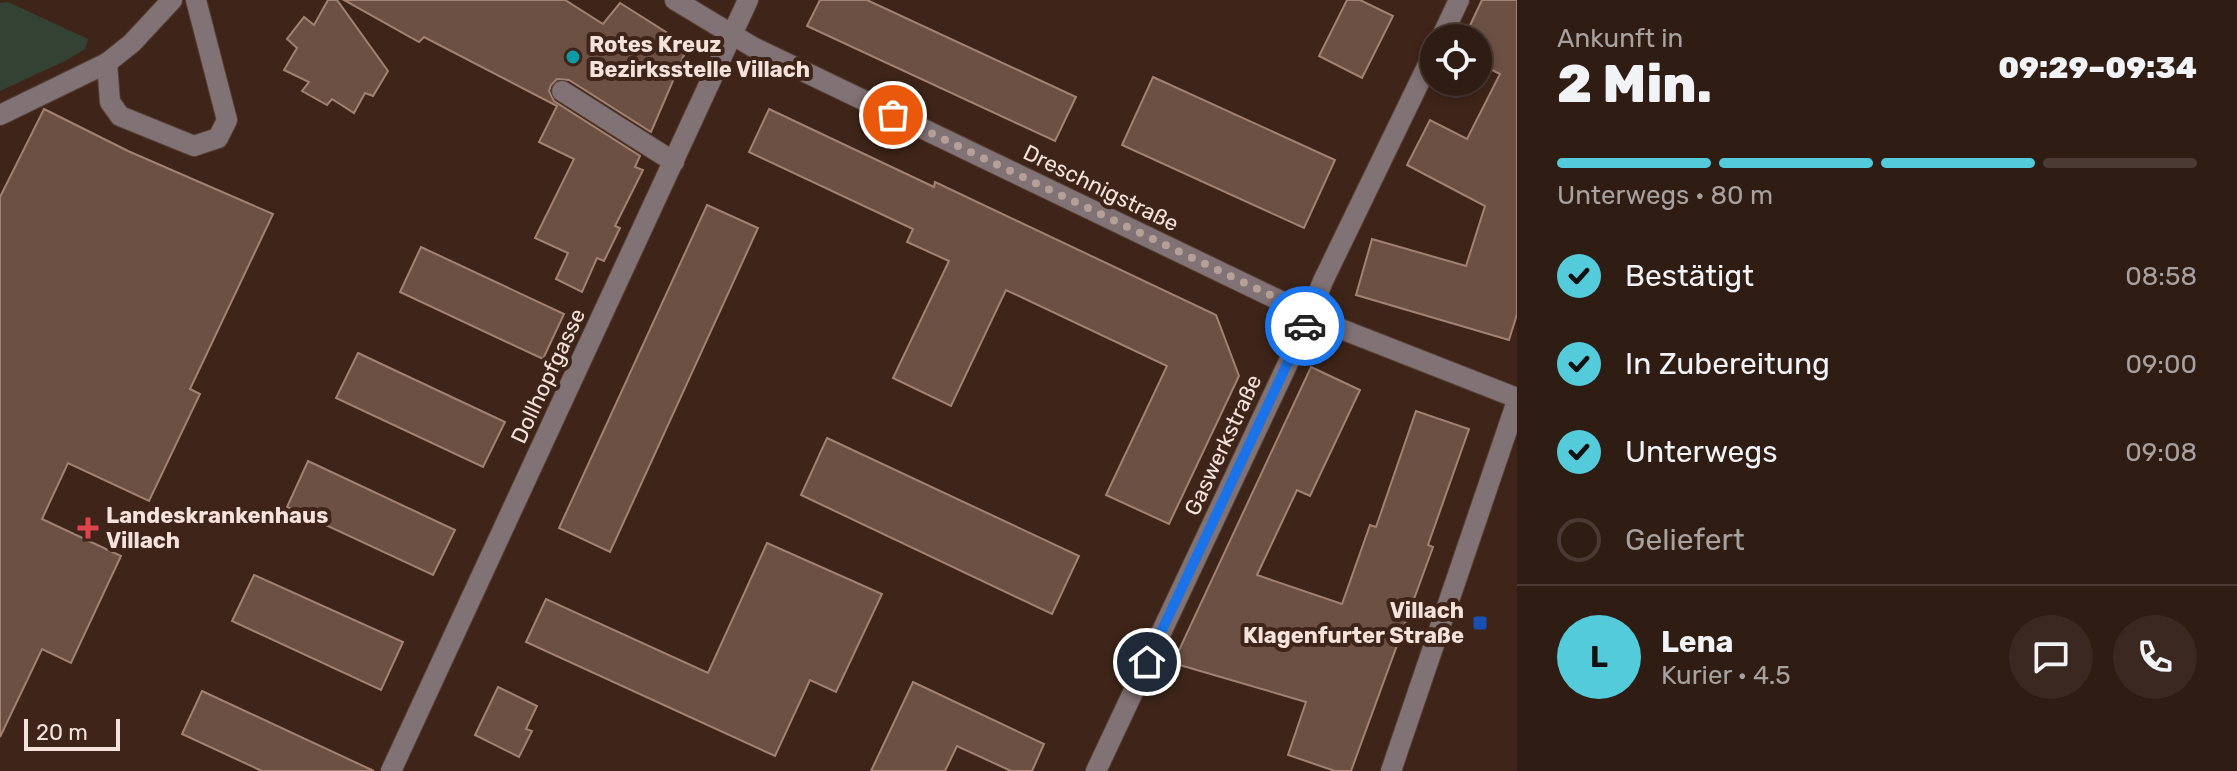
<!DOCTYPE html>
<html lang="de">
<meta charset="utf-8">
<style>
:root{--surface:#2f1c13;--page:#3b2921;--text:#f1f3f6;--muted:#a7a1a0;--line:#4a3a33;--accent:#53cbda}
body{margin:0;font-family:Rubik,sans-serif;background:var(--page);color:var(--text);height:100vh;display:flex;flex-direction:column;font-size:30px;white-space:nowrap}
*{box-sizing:border-box;margin:0}
p{font-size:26px;color:var(--muted)}
.icon{flex:none;width:44px;height:44px;fill:none;stroke:currentColor;stroke-width:2;stroke-linecap:round;stroke-linejoin:round}
.map{position:relative;flex:1;overflow:hidden}
.side{display:flex;flex-direction:column;background:var(--surface);width:720px}
.side>*{flex:none}
.tools{position:absolute;left:1420px;top:24px;display:grid;gap:16px}
.tools a{display:grid;place-items:center;width:72px;height:72px;border-radius:50%;background:var(--surface);box-shadow:0 4px 12px #0003,0 0 0 2px var(--line);font-size:40px}
.scale{position:absolute;left:24px;bottom:20px;width:96px;box-sizing:border-box;padding-left:8px;border:4px solid #f5e3db;border-top:0;font-size:22px;line-height:28px;white-space:nowrap;color:#f5e3db;-webkit-text-stroke:6px #3f2519;paint-order:stroke}
.pin{position:absolute;display:grid;place-items:center;width:68px;height:68px;color:#fff;margin:-34px;border:4px solid #fff;border-radius:50%;box-shadow:0 2px 8px #0007}
.courier{position:absolute;display:grid;place-items:center;width:80px;height:80px;margin:-40px;border:6px solid #1a73e8;border-radius:50%;background:#fff;color:#222;box-shadow:0 2px 10px #0007}
.summary em{font-style:normal;font-weight:800}
.summary div{display:flex;flex-direction:column-reverse}
.summary{display:flex;align-items:center;justify-content:space-between;height:136px;padding:0 40px}
h1{font-size:52px;font-weight:800;line-height:60px}
.bar{display:grid;grid-template-columns:repeat(4,1fr);gap:12px 8px;align-content:center;height:96px;padding:0 40px}
.bar i{height:10px;border-radius:6px;background:var(--line)}
.bar .selected{background:var(--accent)}
.bar p{grid-column:span 4}
.line{display:flex;align-items:center;gap:20px;padding:0 40px;border-top:2px solid var(--line)}
.line div{flex:1}
.round{display:grid;place-items:center;flex:none;width:84px;height:84px;border-radius:42px;background:var(--page)}
ol{padding:0 40px;list-style:none}
li{display:flex;align-items:center;gap:24px;height:88px}
li p{margin-inline-start:auto}
li .icon{padding:8px;border-radius:50%;background:var(--accent);color:#111;stroke-width:4}
li:last-child{color:var(--muted)}
li i{width:44px;height:44px;border:4px solid var(--line);border-radius:50%}
main{display:flex;flex:1;min-height:0}
.map>svg:first-child{display:block}
.green{fill:#344233}
.building{fill:#6c5043;stroke:#a28273;stroke-width:2}
.lines{fill:none;stroke-linecap:round;stroke-linejoin:round}
.minor-casing{stroke:#584034;stroke-width:22}
.minor{stroke:#817275;stroke-width:20}
.done{stroke:#b5a097;stroke-width:8;stroke-dasharray:0 14.4}
.route{stroke:#1a73e8;stroke-width:10}
.culture-dot{fill:#0f9aa8;stroke:#3f2519;stroke-width:3}
.health-dot{fill:#e0444e;stroke:#3f2519;stroke-width:3}
.transit-dot{fill:#1a4fb4;stroke:#3f2519;stroke-width:3}
.labels{text-anchor:middle;dominant-baseline:central;stroke-width:8;stroke-linejoin:round;paint-order:stroke}
.poi-label{font-size:22px;font-weight:bold;fill:#f5e3db;stroke:#3f2519;text-anchor:start}
.street-label{font-size:22px;fill:#f5e3db;stroke:#3f2519}
</style>
<main>
<div class="map">
<svg width="1517" height="771" viewBox="0 0 1517 771">
<rect width="100%" height="100%" fill="#3f2519"/>
<!-- green -->
<path class="green" d="M 8,2 L 88,39 L 85,49 L 65,61 L 0,91 L 0,3 Z"/>
<!-- building -->
<g class="building">
<path d="M 328,0 L 337,0 L 388,71 L 373,96 L 365,93 L 354,113 L 332,99 L 327,105 L 302,91 L 309,82 L 284,70 L 297,48 L 287,39 L 304,17 L 314,25 Z"/>
<path d="M 344,0 L 565,0 L 603,24 L 620,3 L 688,46 L 651,132 L 569,80 L 557,79 L 551,85 L 549,91 L 554,101 L 640,156 L 635,167 L 643,170 L 615,226 L 620,228 L 604,261 L 597,258 L 582,292 L 556,279 L 568,253 L 535,238 L 574,159 L 539,142 L 557,106 L 424,37 L 419,42 Z"/>
<path d="M 820,0 L 867,0 L 1076,97 L 1055,141 L 807,26 Z"/>
<path d="M 1347,0 L 1360,0 L 1393,16 L 1362,78 L 1319,56 Z"/>
<path d="M 1482,0 L 1517,0 L 1517,314 L 1509,340 L 1356,295 L 1372,239 L 1466,266 L 1485,206 L 1407,165 L 1430,120 L 1467,139 L 1500,74 L 1478,63 L 1478,38 L 1464,38 Z"/>
<path d="M 1153,77 L 1335,160 L 1304,228 L 1122,145 Z"/>
<path d="M 44,109 L 128,151 L 273,214 L 190,389 L 200,394 L 149,501 L 68,463 L 42,519 L 121,556 L 71,663 L 42,649 L 0,737 L 0,197 Z"/>
<path d="M 769,109 L 934,187 L 935,182 L 1216,315 L 1239,376 L 1169,524 L 1106,495 L 1167,366 L 1006,290 L 951,406 L 893,378 L 949,261 L 907,242 L 913,229 L 749,152 Z"/>
<path d="M 707,205 L 758,228 L 610,552 L 559,528 Z"/>
<path d="M 421,247 L 564,314 L 543,359 L 400,292 Z"/>
<path d="M 358,353 L 505,422 L 483,467 L 336,398 Z"/>
<path d="M 1311,367 L 1360,390 L 1310,496 L 1297,490 L 1257,575 L 1342,604 L 1370,525 L 1376,527 L 1416,411 L 1469,429 L 1428,545 L 1433,547 L 1351,771 L 1335,771 L 1288,755 L 1306,702 L 1173,663 Z"/>
<path d="M 827,438 L 1079,556 L 1052,614 L 801,495 Z"/>
<path d="M 308,461 L 455,530 L 433,575 L 287,507 Z"/>
<path d="M 767,543 L 882,594 L 836,692 L 810,680 L 775,756 L 526,642 L 546,599 L 708,673 Z"/>
<path d="M 254,575 L 403,642 L 381,690 L 232,621 Z"/>
<path d="M 913,682 L 1044,744 L 1032,771 L 1011,771 L 957,746 L 945,771 L 871,771 Z"/>
<path d="M 498,687 L 537,706 L 526,729 L 532,731 L 519,757 L 475,735 Z"/>
<path d="M 202,691 L 374,771 L 262,771 L 182,734 Z"/>
</g>
<g class="lines">
<!-- minor casing -->
<g class="minor-casing">
<g id="minor">
<path d="M 675,0 L 753,47 L 1287,304 L 1341,329 L 1517,398"/>
<path d="M 1441,38 L 1459,0"/>
<path d="M 107,63 L 110,102 L 120,116 L 194,146 L 218,138 L 227,120 L 196,0"/>
<path d="M 562,91 L 674,162"/>
<path d="M 0,115 L 107,63 L 132,43 L 172,0"/>
<path d="M 391,771 L 748,0"/>
<path d="M 1096,771 L 1297,344 L 1323,281 L 1434,52"/>
<path d="M 1391,771 L 1517,401"/>
</g>
</g>
<!-- minor -->
<use href="#minor" class="minor"/>
</g>
<g class="lines">
<!-- done -->
<path class="done" d="M 893,115 L 1310,314 L 1305,326"/>
<!-- route -->
<path class="route" d="M 1147,662 L 1305,326"/>
</g>
<!-- markers -->
<circle class="culture-dot" cx="573" cy="57" r="8"/>
<path class="health-dot" d="M84 516h8v8h8v8h-8v8h-8v-8h-8v-8h8z"/>
<rect class="transit-dot" x="1472" y="615" width="16" height="16" rx="4"/>
<g class="labels">
<!-- poi labels -->
<g class="poi-label">
<text x="589" y="44">Rotes Kreuz<tspan x="589" dy="25">Bezirksstelle Villach</tspan></text>
<text x="106" y="515">Landeskrankenhaus<tspan x="106" dy="25">Villach</tspan></text>
<text x="1464" y="610" text-anchor="end">Villach<tspan x="1464" dy="25">Klagenfurter Straße</tspan></text>
</g>
<!-- street labels -->
<g class="street-label">
<text transform="translate(1101 188) rotate(26)">Dreschnigstraße</text>
<text transform="translate(548 376) rotate(-65)">Dollhopfgasse</text>
<text transform="translate(1223 445) rotate(-65)">Gaswerkstraße</text>
</g>
</g>
</svg>
<div class="tools">
<a><svg class="icon" aria-label="locate" viewBox="0 0 24 24"><circle cx="12" cy="12" r="6"/><path d="M12 2v4M12 18v4M2 12h4M18 12h4"/></svg></a>
</div>
<div class="scale">20 m</div>
<div class="pin" style="left:893px;top:115px;background:#ea580c"><svg class="icon" aria-label="bag" viewBox="0 0 24 24"><path d="M5 8h14l-1 12H6zM9 8a3 3 0 0 1 6 0"/></svg></div>
<div class="pin" style="left:1147px;top:662px;background:#1f2937"><svg class="icon" aria-label="home" viewBox="0 0 24 24"><path d="M3 11l9-7 9 7M6 9v11h12V9"/></svg></div>
<div class="courier" style="left:1305px;top:326px"><svg class="icon" aria-label="car" viewBox="0 0 24 24"><path d="M5 17H2v-5l4-1 3-4h7l3 4 3 1v5h-3M9 17h6M6 11h13"/><circle cx="7" cy="17" r="2"/><circle cx="17" cy="17" r="2"/></svg></div>
</div>
<section class="side">
<div class="summary"><div><h1>2 Min.</h1><p>Ankunft in</p></div><em>09:29–09:34</em></div>
<div class="bar"><i class="selected"></i><i class="selected"></i><i class="selected"></i><i></i><p>Unterwegs · 80 m</p></div>
<ol>
<li><svg class="icon" aria-label="check" viewBox="0 0 24 24"><path d="M5 12l5 5 9-10"/></svg>Bestätigt<p>08:58</p></li>
<li><svg class="icon" aria-label="check" viewBox="0 0 24 24"><path d="M5 12l5 5 9-10"/></svg>In Zubereitung<p>09:00</p></li>
<li><svg class="icon" aria-label="check" viewBox="0 0 24 24"><path d="M5 12l5 5 9-10"/></svg>Unterwegs<p>09:08</p></li>
<li><i></i>Geliefert</li>
</ol>
<div class="line" style="height:144px"><b class="round" style="background:var(--accent);color:#111">L</b><div><b>Lena</b><p>Kurier · 4.5</p></div><a class="round"><svg class="icon" aria-label="chat" viewBox="0 0 24 24"><path d="M4 5h16v11H9l-5 4z"/></svg></a><a class="round"><svg class="icon" aria-label="phone" viewBox="0 0 24 24"><path d="M5 4h4l2 5-3 2q2 4 5 5l2-3 5 2v4C11 20 4 13 5 4z"/></svg></a></div>
</section>
</main>
